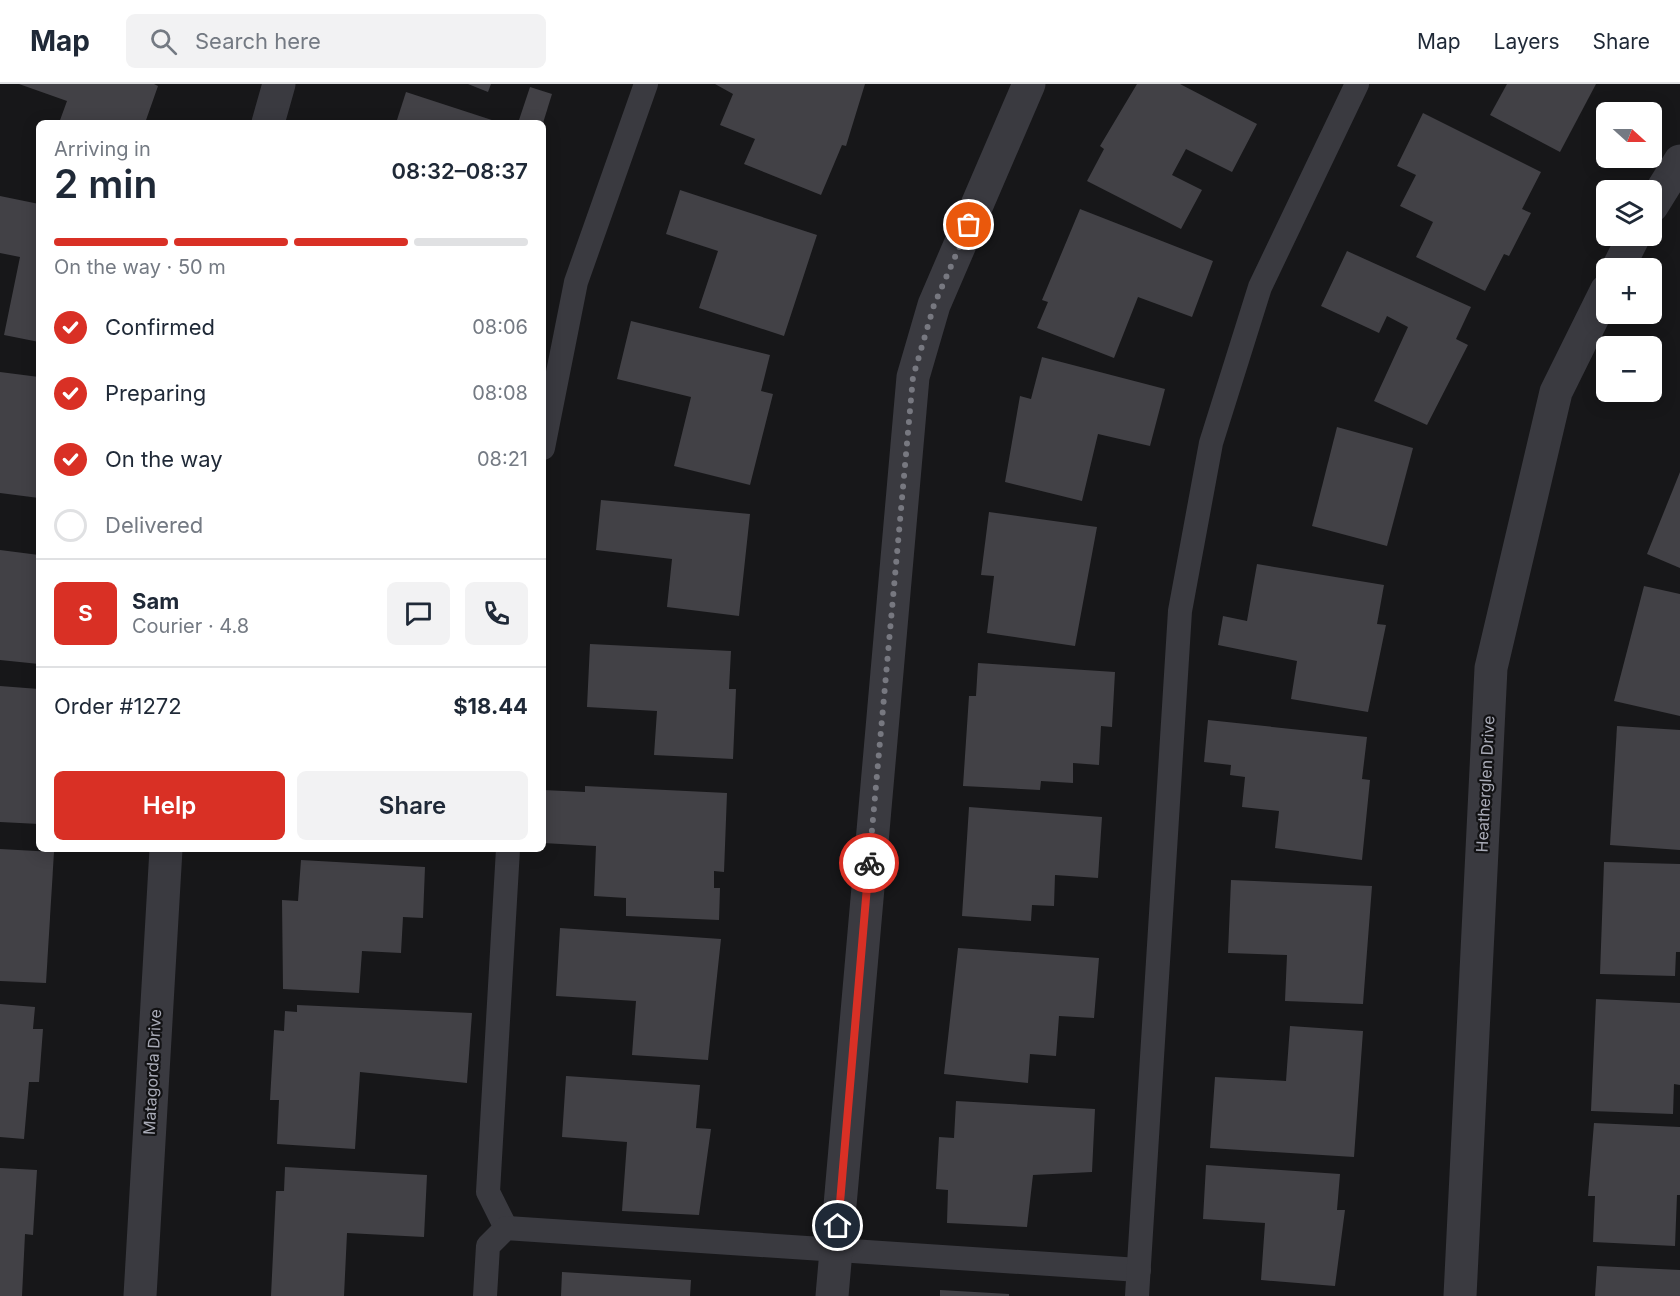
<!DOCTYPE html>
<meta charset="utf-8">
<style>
:root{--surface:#fff;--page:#f2f2f3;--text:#1f2937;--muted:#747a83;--line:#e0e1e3;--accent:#d93025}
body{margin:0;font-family:Inter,sans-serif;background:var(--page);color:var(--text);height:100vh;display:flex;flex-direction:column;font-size:22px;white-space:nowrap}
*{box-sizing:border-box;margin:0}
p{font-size:20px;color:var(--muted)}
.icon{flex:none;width:33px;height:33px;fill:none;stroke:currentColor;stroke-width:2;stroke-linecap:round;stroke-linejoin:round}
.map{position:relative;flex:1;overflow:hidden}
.panel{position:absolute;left:36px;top:36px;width:510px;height:732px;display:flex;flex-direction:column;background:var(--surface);border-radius:9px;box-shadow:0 3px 15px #0003}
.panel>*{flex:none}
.needle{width:39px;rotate:111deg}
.controls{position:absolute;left:1596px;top:18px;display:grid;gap:12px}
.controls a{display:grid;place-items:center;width:66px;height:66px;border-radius:9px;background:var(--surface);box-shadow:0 3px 15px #0003;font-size:30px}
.pin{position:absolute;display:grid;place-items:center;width:51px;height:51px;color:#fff;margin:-26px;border:3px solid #fff;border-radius:50%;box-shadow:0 2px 6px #0007}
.courier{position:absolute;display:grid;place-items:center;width:60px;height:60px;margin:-30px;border:4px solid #d93025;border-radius:50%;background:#fff;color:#222;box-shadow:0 2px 8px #0007}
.head em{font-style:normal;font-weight:600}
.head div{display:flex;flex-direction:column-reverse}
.head{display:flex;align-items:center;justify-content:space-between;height:102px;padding:0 18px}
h1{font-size:39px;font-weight:600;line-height:45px}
.bar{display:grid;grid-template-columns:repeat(4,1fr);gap:9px 6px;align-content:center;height:72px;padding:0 18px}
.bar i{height:8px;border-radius:4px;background:var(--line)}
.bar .selected{background:var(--accent)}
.bar p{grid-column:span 4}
.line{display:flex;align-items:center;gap:15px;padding:0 18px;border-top:2px solid var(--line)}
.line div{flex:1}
.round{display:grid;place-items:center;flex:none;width:63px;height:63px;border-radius:9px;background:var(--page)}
ol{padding:0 18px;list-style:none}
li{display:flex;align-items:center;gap:18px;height:66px}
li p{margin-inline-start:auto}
li .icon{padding:6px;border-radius:50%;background:var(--accent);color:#fff;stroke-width:4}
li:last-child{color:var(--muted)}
li i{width:33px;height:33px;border:3px solid var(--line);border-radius:50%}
.cta{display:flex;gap:12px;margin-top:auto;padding:12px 18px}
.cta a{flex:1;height:69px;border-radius:9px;background:var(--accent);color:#fff;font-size:24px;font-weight:600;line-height:69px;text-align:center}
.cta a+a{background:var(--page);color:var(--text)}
header{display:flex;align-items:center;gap:36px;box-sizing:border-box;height:84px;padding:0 30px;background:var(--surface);border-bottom:2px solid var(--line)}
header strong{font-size:28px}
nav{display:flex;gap:33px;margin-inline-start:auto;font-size:21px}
.search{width:420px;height:54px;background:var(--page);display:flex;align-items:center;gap:15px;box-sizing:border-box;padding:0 21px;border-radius:9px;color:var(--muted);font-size:22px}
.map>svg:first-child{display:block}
.building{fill:#424146}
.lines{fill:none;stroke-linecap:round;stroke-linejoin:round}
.lane{stroke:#3a3a40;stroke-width:24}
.street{stroke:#3a3a40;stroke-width:33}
.done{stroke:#777880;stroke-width:6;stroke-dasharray:0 10.8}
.route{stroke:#d93025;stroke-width:8}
.labels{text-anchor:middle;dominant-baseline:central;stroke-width:4.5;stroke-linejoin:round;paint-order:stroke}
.street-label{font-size:16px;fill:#aaacb8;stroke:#121214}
</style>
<header>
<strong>Map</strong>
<div class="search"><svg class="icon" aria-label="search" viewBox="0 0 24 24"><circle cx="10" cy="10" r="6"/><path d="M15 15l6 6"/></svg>Search here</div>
<nav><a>Map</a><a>Layers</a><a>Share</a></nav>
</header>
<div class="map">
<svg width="1680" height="1212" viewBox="0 0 1680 1212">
<rect width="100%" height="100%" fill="#171719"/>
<!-- building -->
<g class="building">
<path d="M 19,0 L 154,0 L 158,2 L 145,39 L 59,39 L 67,17 Z"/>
<path d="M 468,0 L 491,0 L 488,8 Z"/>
<path d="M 715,0 L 865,0 L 846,62 L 842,61 L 821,111 L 744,80 L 755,55 L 720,41 L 733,10 Z"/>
<path d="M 1137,0 L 1180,0 L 1257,40 L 1232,88 L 1186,65 L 1172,91 L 1202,106 L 1181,145 L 1087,97 L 1104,65 L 1100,62 Z"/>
<path d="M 1507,0 L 1596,0 L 1560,68 L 1490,31 Z"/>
<path d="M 530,3 L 552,10 L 543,39 L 518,39 Z"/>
<path d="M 406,8 L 501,39 L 396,39 Z"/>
<path d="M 1423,29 L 1541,88 L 1522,125 L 1531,129 L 1509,172 L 1504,170 L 1485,207 L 1416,173 L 1433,138 L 1400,122 L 1416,91 L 1397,82 Z"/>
<path d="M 680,106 L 817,151 L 784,252 L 699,224 L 718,167 L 666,150 Z"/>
<path d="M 0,112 L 39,120 L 39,258 L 4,251 L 20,173 L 0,169 Z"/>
<path d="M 1080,125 L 1213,177 L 1192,233 L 1138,213 L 1114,274 L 1037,244 L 1048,218 L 1042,216 Z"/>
<path d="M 1347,167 L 1471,223 L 1456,255 L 1468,261 L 1427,341 L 1374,317 L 1408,243 L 1387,232 L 1379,249 L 1321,222 Z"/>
<path d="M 631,237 L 770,271 L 761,307 L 773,310 L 750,401 L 674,382 L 691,313 L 617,295 Z"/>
<path d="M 1042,273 L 1165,305 L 1150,362 L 1098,350 L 1082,417 L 1005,398 L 1020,312 L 1031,315 Z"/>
<path d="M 0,288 L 39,293 L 39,414 L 0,409 Z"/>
<path d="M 1337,343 L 1413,364 L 1387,462 L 1312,442 Z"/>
<path d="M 1680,388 L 1680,484 L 1647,470 Z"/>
<path d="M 601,416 L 750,430 L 739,532 L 667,523 L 672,475 L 596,466 Z"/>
<path d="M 989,428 L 1097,443 L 1075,562 L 987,549 L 994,492 L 981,491 Z"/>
<path d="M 0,466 L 39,471 L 39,580 L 0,576 Z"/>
<path d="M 1257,480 L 1384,501 L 1377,540 L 1386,541 L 1368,628 L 1291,615 L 1297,577 L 1218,561 L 1223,532 L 1247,537 Z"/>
<path d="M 1644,502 L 1680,510 L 1680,632 L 1614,617 Z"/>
<path d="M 590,560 L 731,567 L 729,605 L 736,605 L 733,675 L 654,671 L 657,627 L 587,623 Z"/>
<path d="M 978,579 L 1115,588 L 1112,643 L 1101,642 L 1099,681 L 1073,679 L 1073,699 L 1041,697 L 1040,706 L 963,702 L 969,612 L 976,612 Z"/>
<path d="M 0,602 L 39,605 L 39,740 L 0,738 Z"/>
<path d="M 1208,636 L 1367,653 L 1362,695 L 1370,696 L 1362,776 L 1275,764 L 1279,727 L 1242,723 L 1245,693 L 1230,691 L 1231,681 L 1204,678 Z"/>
<path d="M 1617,642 L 1680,646 L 1680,766 L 1610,761 Z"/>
<path d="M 585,702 L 727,709 L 724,788 L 714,787 L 714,804 L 720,804 L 719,836 L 626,832 L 626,814 L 594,812 L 596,762 L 543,759 L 543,706 L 585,708 Z"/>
<path d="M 969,723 L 1102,733 L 1098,794 L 1055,791 L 1054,822 L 1032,821 L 1031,837 L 962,832 Z"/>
<path d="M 0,765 L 54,768 L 46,899 L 0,897 Z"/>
<path d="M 301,776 L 425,783 L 423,834 L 403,833 L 401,869 L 362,867 L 359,909 L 283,905 L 282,816 L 298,817 Z"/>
<path d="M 1604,778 L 1680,780 L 1680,868 L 1676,868 L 1675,892 L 1600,890 Z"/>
<path d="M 1231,796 L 1372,802 L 1363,920 L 1285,917 L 1287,871 L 1228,869 Z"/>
<path d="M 560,844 L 721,855 L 708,976 L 632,971 L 636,917 L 556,912 Z"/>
<path d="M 958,864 L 1099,874 L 1094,934 L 1059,932 L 1056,972 L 1030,970 L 1028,999 L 944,990 Z"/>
<path d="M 1596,915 L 1680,919 L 1680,1001 L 1674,1000 L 1673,1030 L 1591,1027 Z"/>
<path d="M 0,920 L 35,923 L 33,945 L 43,945 L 39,998 L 29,998 L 24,1055 L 0,1053 Z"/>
<path d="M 297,921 L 472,929 L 467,999 L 360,988 L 355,1065 L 277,1060 L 279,1016 L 270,1016 L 274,946 L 284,947 L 285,927 L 297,928 Z"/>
<path d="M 1290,942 L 1363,947 L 1354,1073 L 1210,1064 L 1215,993 L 1286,997 Z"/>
<path d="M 566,992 L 700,1001 L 696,1044 L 711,1045 L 699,1131 L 622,1127 L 627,1058 L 562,1053 Z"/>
<path d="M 956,1017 L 1095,1025 L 1092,1088 L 1033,1091 L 1027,1143 L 947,1139 L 948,1106 L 936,1105 L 939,1053 L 954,1054 Z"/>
<path d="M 1594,1039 L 1680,1043 L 1680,1111 L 1677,1111 L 1675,1162 L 1593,1158 L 1595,1112 L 1588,1112 Z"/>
<path d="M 1206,1081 L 1340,1090 L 1337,1126 L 1345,1126 L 1335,1202 L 1261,1196 L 1265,1139 L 1203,1135 Z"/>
<path d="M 285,1083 L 427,1091 L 424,1153 L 347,1149 L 344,1212 L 271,1212 L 276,1107 L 284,1107 Z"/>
<path d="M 0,1084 L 37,1086 L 33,1151 L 25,1150 L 22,1212 L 0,1212 Z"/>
<path d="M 1597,1182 L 1680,1186 L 1680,1212 L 1595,1212 Z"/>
<path d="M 562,1188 L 691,1196 L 690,1212 L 561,1212 Z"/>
<path d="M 940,1206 L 1009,1210 L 1009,1212 L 940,1212 Z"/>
</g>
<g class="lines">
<!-- lane -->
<g class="lane">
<path d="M 543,364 L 576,198 L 646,0"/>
<path d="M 506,1144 L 488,1108 L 508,765"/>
<path d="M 485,1212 L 488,1162 L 506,1144 L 1139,1186"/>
<path d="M 1137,1212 L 1180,527 L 1211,359 L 1260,203 L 1357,0"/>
</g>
<!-- street -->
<g class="street">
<path d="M 268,39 L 279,0"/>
<path d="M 1652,122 L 1680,77"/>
<path d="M 1618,184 L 1634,152"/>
<path d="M 140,1212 L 166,765"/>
<path d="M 832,1212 L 913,293 L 934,221 L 1029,0"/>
<path d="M 1460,1212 L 1491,584 L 1556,308 L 1606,207"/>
</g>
</g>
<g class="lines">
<!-- done -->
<path class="done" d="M 869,779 L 913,293 L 934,221 L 969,141"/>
<!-- route -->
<path class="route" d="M 838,1142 L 869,779"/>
</g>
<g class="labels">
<!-- street labels -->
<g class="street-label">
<text transform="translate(1485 700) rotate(-87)">Heatherglen Drive</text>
<text transform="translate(152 988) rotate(-87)">Matagorda Drive</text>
</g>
</g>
</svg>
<div class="controls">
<a><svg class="needle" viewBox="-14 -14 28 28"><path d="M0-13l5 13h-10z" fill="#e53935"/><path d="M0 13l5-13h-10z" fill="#747a83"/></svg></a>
<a><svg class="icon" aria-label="layers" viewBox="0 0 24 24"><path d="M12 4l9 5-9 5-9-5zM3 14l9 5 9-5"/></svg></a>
<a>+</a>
<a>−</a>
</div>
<div class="pin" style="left:969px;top:141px;background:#ea580c"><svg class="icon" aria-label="bag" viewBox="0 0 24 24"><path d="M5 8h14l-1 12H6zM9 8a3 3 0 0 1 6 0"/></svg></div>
<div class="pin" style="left:838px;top:1142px;background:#1f2937"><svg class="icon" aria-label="home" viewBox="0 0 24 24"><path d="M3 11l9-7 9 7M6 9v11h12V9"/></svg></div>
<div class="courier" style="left:869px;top:779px"><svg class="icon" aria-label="bike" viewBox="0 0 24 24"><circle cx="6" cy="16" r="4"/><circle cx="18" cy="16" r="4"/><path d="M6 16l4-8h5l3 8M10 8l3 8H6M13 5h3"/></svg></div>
<section class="panel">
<div class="head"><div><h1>2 min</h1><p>Arriving in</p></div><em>08:32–08:37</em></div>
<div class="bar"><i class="selected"></i><i class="selected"></i><i class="selected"></i><i></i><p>On the way · 50 m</p></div>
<ol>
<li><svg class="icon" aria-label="check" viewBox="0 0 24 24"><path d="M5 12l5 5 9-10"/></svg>Confirmed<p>08:06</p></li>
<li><svg class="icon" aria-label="check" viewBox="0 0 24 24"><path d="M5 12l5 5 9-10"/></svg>Preparing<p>08:08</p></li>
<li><svg class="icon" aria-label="check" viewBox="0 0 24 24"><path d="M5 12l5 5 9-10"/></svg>On the way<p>08:21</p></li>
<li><i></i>Delivered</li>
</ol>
<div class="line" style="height:108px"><b class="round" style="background:var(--accent);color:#fff">S</b><div><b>Sam</b><p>Courier · 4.8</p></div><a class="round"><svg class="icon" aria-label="chat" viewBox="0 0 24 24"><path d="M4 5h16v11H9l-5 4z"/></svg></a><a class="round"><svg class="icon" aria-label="phone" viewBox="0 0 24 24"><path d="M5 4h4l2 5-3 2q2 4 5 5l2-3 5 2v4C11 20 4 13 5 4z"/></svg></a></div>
<div class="line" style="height:78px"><div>Order #1272</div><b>$18.44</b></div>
<div class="cta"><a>Help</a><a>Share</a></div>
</section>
</div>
